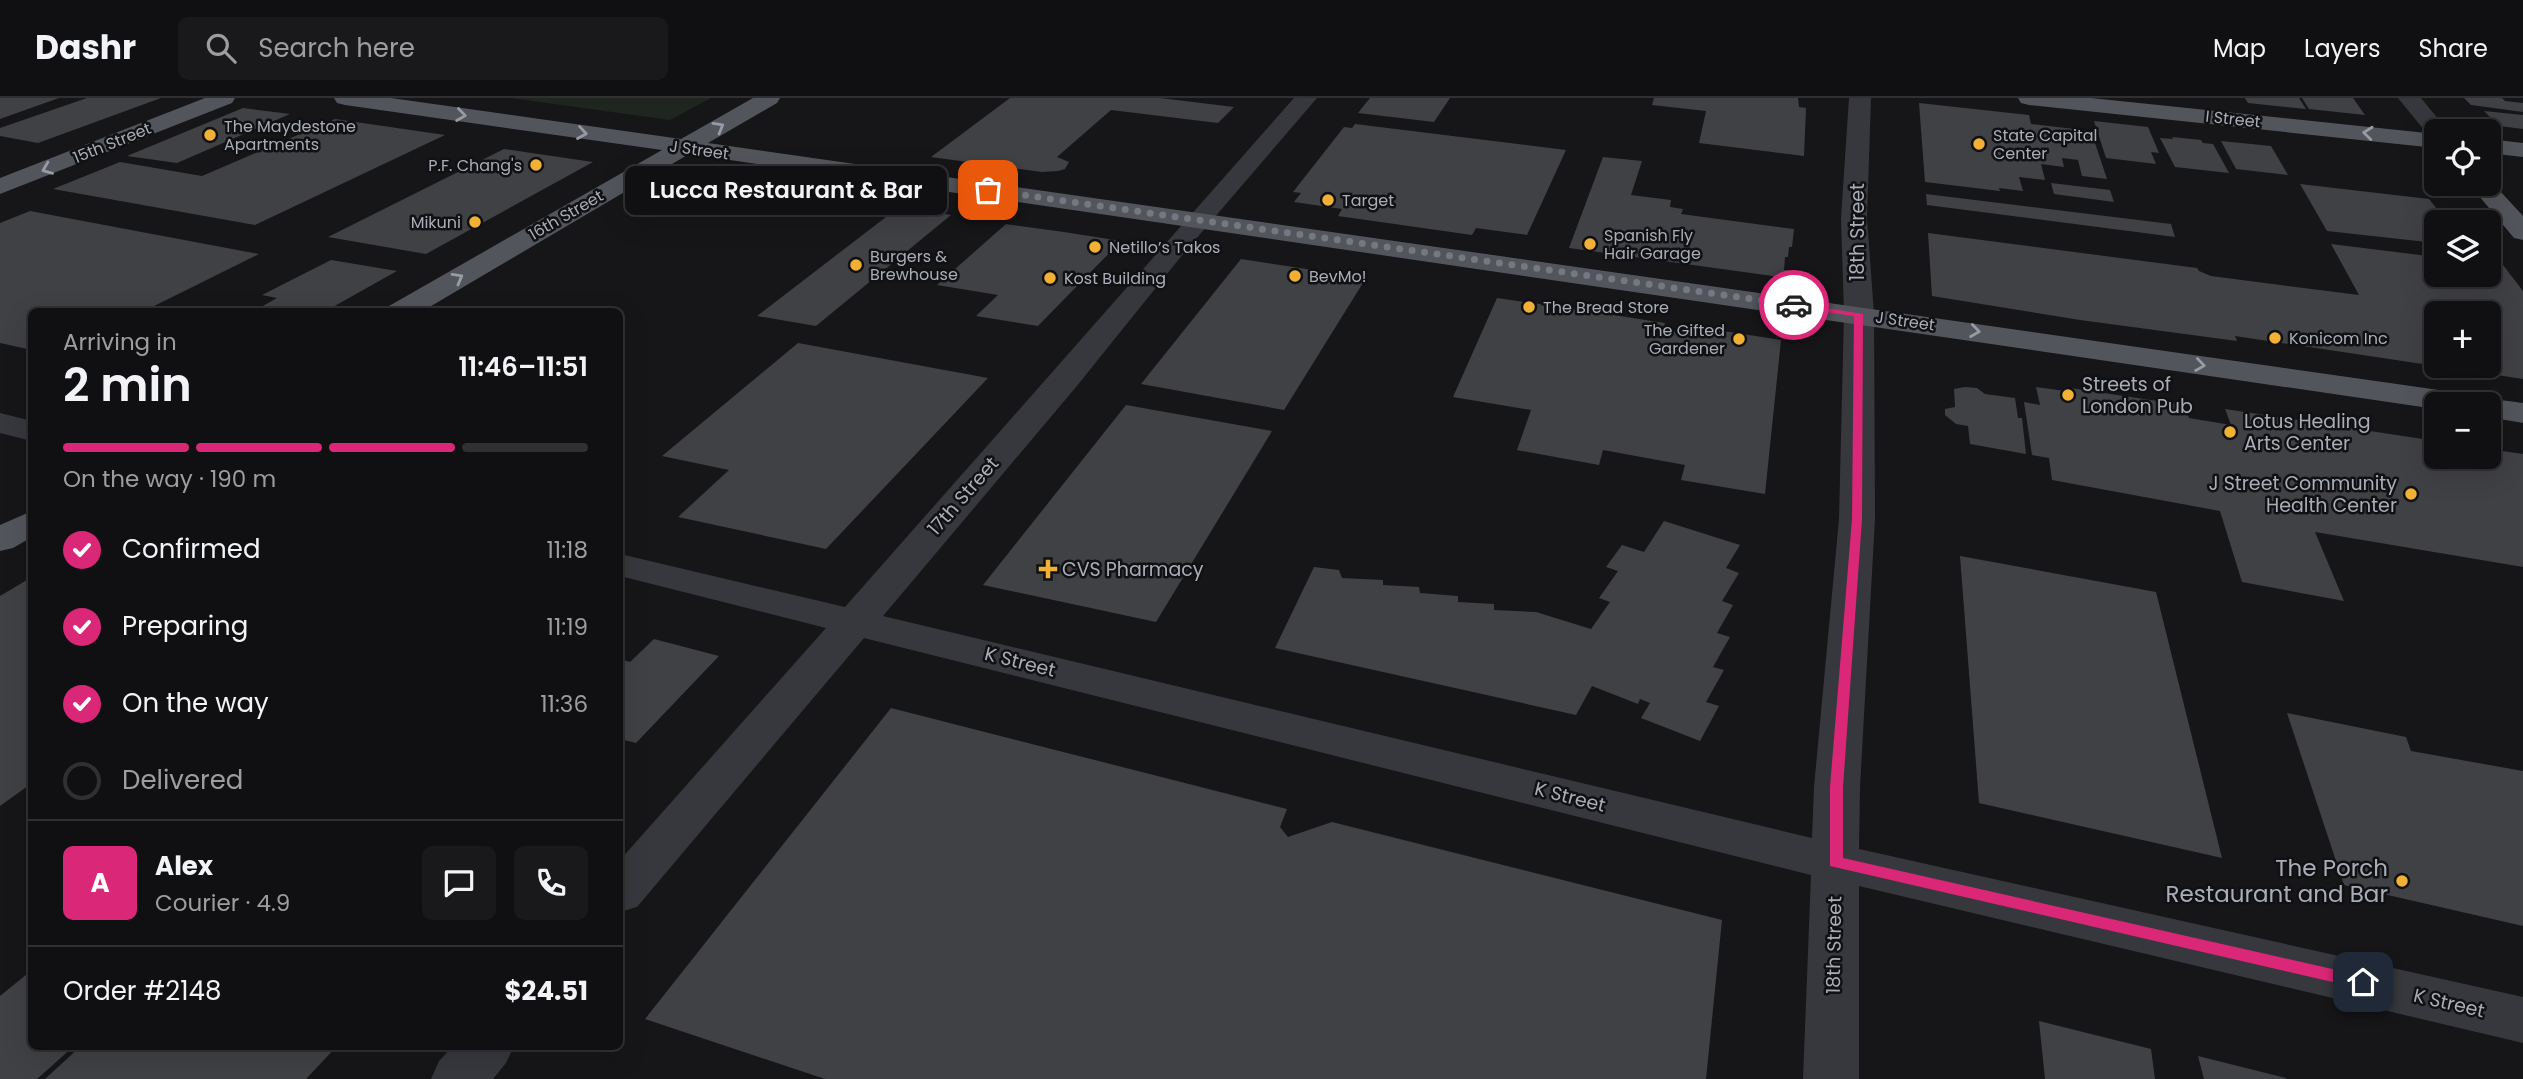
<!DOCTYPE html>
<meta charset="utf-8">
<style>
:root{--surface:#101012;--page:#19191b;--text:#f1f3f6;--muted:#9c9d9f;--line:#303032;--accent:#db2777}
body{margin:0;font-family:Poppins,sans-serif;background:var(--page);color:var(--text);height:100vh;display:flex;flex-direction:column;font-size:26px;white-space:nowrap}
*{box-sizing:border-box;margin:0}
p{font-size:23px;color:var(--muted)}
.icon{flex:none;width:38px;height:38px;fill:none;stroke:currentColor;stroke-width:2;stroke-linecap:round;stroke-linejoin:round}
.map{position:relative;flex:1;overflow:hidden}
.panel{position:absolute;left:28px;top:210px;width:595px;height:742px;display:flex;flex-direction:column;background:var(--surface);border-radius:10px;box-shadow:0 7px 28px #0002,0 0 0 2px var(--line)}
.panel>*{flex:none}
.fabs{position:absolute;left:2424px;top:21px;display:grid;gap:14px}
.fabs a{display:grid;place-items:center;width:77px;height:77px;border-radius:10px;background:var(--surface);box-shadow:0 7px 28px #0002,0 0 0 2px var(--line);font-size:35px}
.pin{position:absolute;display:grid;place-items:center;width:60px;height:60px;color:#fff;margin:-30px;border-radius:14px;box-shadow:0 4px 10px #0006}
.courier{position:absolute;display:grid;place-items:center;width:70px;height:70px;margin:-35px;border:5px solid #db2777;border-radius:50%;background:#fff;color:#222;box-shadow:0 2px 9px #0007}
.bubble{position:absolute;height:49px;border-radius:10px;background:var(--surface);box-shadow:0 7px 28px #0002,0 0 0 2px var(--line);font-size:23px;font-weight:600;line-height:49px;text-align:center}
.head em{font-style:normal;font-weight:600}
.head div{display:flex;flex-direction:column-reverse}
.head{display:flex;align-items:center;justify-content:space-between;height:119px;padding:0 35px}
h1{font-size:46px;font-weight:600;line-height:52px}
.bar{display:grid;grid-template-columns:repeat(4,1fr);gap:10px 7px;align-content:center;height:84px;padding:0 35px}
.bar i{height:9px;border-radius:5px;background:var(--line)}
.bar .active{background:var(--accent)}
.bar p{grid-column:span 4}
.line{display:flex;align-items:center;gap:18px;padding:0 35px;border-top:2px solid var(--line)}
.line div{flex:1}
.round{display:grid;place-items:center;flex:none;width:74px;height:74px;border-radius:10px;background:var(--page)}
ol{padding:0 35px;list-style:none}
li{display:flex;align-items:center;gap:21px;height:77px}
li p{margin-inline-start:auto}
li .icon{padding:7px;border-radius:50%;background:var(--accent);color:#fff;stroke-width:4}
li:last-child{color:var(--muted)}
li i{width:38px;height:38px;border:4px solid var(--line);border-radius:50%}
header{display:flex;align-items:center;gap:42px;box-sizing:border-box;height:98px;padding:0 35px;background:var(--surface);border-bottom:2px solid var(--line)}
header strong{font-size:33px}
nav{display:flex;gap:38px;margin-inline-start:auto;font-size:24px}
.search{width:490px;height:63px;background:var(--page);display:flex;align-items:center;gap:18px;box-sizing:border-box;padding:0 24px;border-radius:10px;color:var(--muted);font-size:26px}
.map>svg:first-child{display:block}
.green{fill:#1e261f}
.building{fill:#404145}
.lines{fill:none;stroke-linecap:round;stroke-linejoin:round}
.minor{fill:#37383d;fill-rule:evenodd}
.major{fill:#53555c;fill-rule:evenodd}
.oneway{stroke:#979ba6}
.route{fill:#db2777}
.done{stroke:#757880;stroke-width:7;stroke-dasharray:0 12.6}
.poi-dot{fill:#f2b134;stroke:#111113;stroke-width:2.5}
.labels{text-anchor:middle;dominant-baseline:central;stroke-width:5;stroke-linejoin:round;paint-order:stroke}
.far-street-label{font-size:16px;fill:#a8adb8;stroke:#111113}
.far-poi-label{font-size:16px;fill:#a8adb8;stroke:#111113;text-anchor:start}
.street-label{font-size:19px;fill:#a8adb8;stroke:#111113}
.poi-label{font-size:19px;fill:#a8adb8;stroke:#111113;text-anchor:start}
.near-poi-label{font-size:23px;fill:#a8adb8;stroke:#111113;text-anchor:end}
</style>
<header>
<strong>Dashr</strong>
<div class="search"><svg class="icon" aria-label="search" viewBox="0 0 24 24"><circle cx="10" cy="10" r="6"/><path d="M15 15l6 6"/></svg>Search here</div>
<nav><a>Map</a><a>Layers</a><a>Share</a></nav>
</header>
<div class="map">
<svg width="2523" height="981" viewBox="0 0 2523 981">
<rect width="100%" height="100%" fill="#161618"/>
<!-- green -->
<path class="green" d="M 511,0 L 711,0 L 670,22 Z"/>
<!-- building -->
<g class="building">
<path d="M 0,0 L 59,0 L 0,21 Z"/>
<path d="M 87,0 L 161,0 L 38,45 L 0,38 L 0,30 Z"/>
<path d="M 1010,0 L 1160,0 L 1234,9 L 1218,25 L 1111,12 L 1057,59 L 1069,64 L 1065,71 L 1058,73 L 1042,74 L 931,59 Z"/>
<path d="M 1370,0 L 1450,0 L 1434,24 L 1358,15 Z"/>
<path d="M 1654,0 L 1798,0 L 1799,9 L 1806,10 L 1804,58 L 1699,45 L 1706,13 L 1652,7 Z"/>
<path d="M 2245,0 L 2299,0 L 2306,11 L 2248,5 Z"/>
<path d="M 2302,0 L 2353,0 L 2365,17 L 2309,11 Z"/>
<path d="M 2464,0 L 2502,0 L 2505,3 L 2523,5 L 2523,14 L 2471,7 Z"/>
<path d="M 1919,5 L 2029,17 L 2031,26 L 2091,33 L 2107,81 L 2082,78 L 2078,62 L 2062,60 L 2064,69 L 2041,66 L 2045,82 L 2019,79 L 2023,93 L 1999,90 L 2000,93 L 1925,84 Z"/>
<path d="M 243,10 L 290,16 L 177,65 L 127,58 Z"/>
<path d="M 2484,13 L 2523,17 L 2523,31 L 2499,28 Z"/>
<path d="M 335,21 L 445,37 L 255,127 L 53,91 L 120,64 L 202,78 Z"/>
<path d="M 2094,23 L 2148,29 L 2159,55 L 2151,54 L 2156,66 L 2106,60 Z"/>
<path d="M 1355,26 L 1566,52 L 1527,137 L 1476,130 L 1472,137 L 1338,118 L 1342,111 L 1294,104 L 1301,95 L 1293,94 L 1344,29 L 1352,30 Z"/>
<path d="M 2172,39 L 2201,42 L 2203,45 L 2213,46 L 2229,75 L 2175,69 L 2160,40 L 2173,41 Z"/>
<path d="M 2221,43 L 2271,48 L 2288,77 L 2236,71 Z"/>
<path d="M 504,51 L 593,64 L 426,156 L 328,139 Z"/>
<path d="M 1603,59 L 1642,63 L 1631,97 L 1671,102 L 1670,109 L 1683,111 L 1681,116 L 1794,131 L 1792,149 L 1789,149 L 1788,159 L 1785,159 L 1784,172 L 1789,172 L 1788,180 L 1569,150 Z"/>
<path d="M 2051,85 L 2110,92 L 2114,104 L 2054,96 Z"/>
<path d="M 2300,86 L 2429,101 L 2447,124 L 2436,124 L 2436,145 L 2327,133 Z"/>
<path d="M 1926,96 L 2171,126 L 2175,139 L 1927,107 Z"/>
<path d="M 899,109 L 951,117 L 816,228 L 757,218 Z"/>
<path d="M 30,113 L 259,156 L 142,214 L 32,214 L 32,252 L 0,245 L 0,125 Z"/>
<path d="M 1006,126 L 1064,134 L 1121,143 L 1038,228 L 976,218 L 998,197 L 937,187 Z"/>
<path d="M 1928,135 L 2197,170 L 2199,173 L 2211,178 L 2359,197 L 2331,146 L 2436,159 L 2436,177 L 2488,177 L 2488,165 L 2503,167 L 2523,193 L 2523,281 L 2445,269 L 2488,268 L 2488,215 L 2436,215 L 2436,268 L 2235,238 L 2237,243 L 2080,222 L 1932,198 Z"/>
<path d="M 1241,161 L 1366,180 L 1284,312 L 1141,286 Z"/>
<path d="M 331,162 L 397,173 L 324,214 L 252,214 L 277,200 L 262,197 Z"/>
<path d="M 1497,200 L 1546,207 L 1544,213 L 1566,216 L 1568,210 L 1665,225 L 1663,232 L 1709,239 L 1710,231 L 1781,242 L 1765,396 L 1681,382 L 1685,367 L 1603,352 L 1599,367 L 1517,352 L 1531,312 L 1453,299 Z"/>
<path d="M 798,245 L 988,280 L 826,451 L 678,419 L 729,372 L 662,358 Z"/>
<path d="M 1965,289 L 1977,290 L 1985,296 L 2015,300 L 2018,320 L 2022,320 L 2026,356 L 1970,346 L 1968,328 L 1956,326 L 1945,317 L 1945,311 L 1955,309 L 1954,291 Z"/>
<path d="M 2036,289 L 2065,293 L 2064,289 L 2184,307 L 2189,320 L 2231,327 L 2225,311 L 2436,343 L 2436,359 L 2488,359 L 2488,351 L 2523,356 L 2523,469 L 2315,434 L 2344,503 L 2242,484 L 2220,413 L 2052,382 L 2049,360 L 2032,357 L 2024,304 L 2040,307 Z"/>
<path d="M 1126,307 L 1272,333 L 1156,524 L 983,487 Z"/>
<path d="M 1664,423 L 1740,447 L 1726,470 L 1739,475 L 1722,503 L 1733,507 L 1717,535 L 1730,539 L 1713,569 L 1724,572 L 1706,604 L 1719,608 L 1700,643 L 1641,620 L 1650,605 L 1640,601 L 1638,606 L 1592,588 L 1576,617 L 1275,550 L 1314,469 L 1339,472 L 1342,480 L 1383,482 L 1383,487 L 1419,489 L 1420,495 L 1458,498 L 1458,504 L 1494,506 L 1494,512 L 1536,514 L 1591,531 L 1610,504 L 1599,500 L 1618,473 L 1606,469 L 1622,447 L 1644,454 Z"/>
<path d="M 1960,458 L 2156,494 L 2222,760 L 1979,705 Z"/>
<path d="M 32,479 L 32,685 L 0,708 L 0,498 Z"/>
<path d="M 654,541 L 719,558 L 636,645 L 620,641 L 620,561 L 630,564 Z"/>
<path d="M 891,610 L 1287,711 L 1280,729 L 1288,739 L 1332,724 L 1722,822 L 1706,981 L 825,981 L 645,921 Z"/>
<path d="M 2287,615 L 2406,639 L 2411,653 L 2523,673 L 2523,828 L 2344,787 Z"/>
<path d="M 32,872 L 32,948 L 74,948 L 37,981 L 0,981 L 0,898 Z"/>
<path d="M 2039,923 L 2151,951 L 2155,981 L 2045,981 Z"/>
<path d="M 81,948 L 337,948 L 306,981 L 45,981 Z"/>
<path d="M 2198,958 L 2286,980 L 2286,981 L 2204,981 Z"/>
</g>
<g class="lines">
<!-- minor -->
<g class="minor">
<path d="M 1294,0 L 1317,0 L 1183,156 L 1076,289 L 883,518 L 1812,740 L 1814,689 L 1839,421 L 1844,216 L 1841,120 L 1849,0 L 1871,0 L 1867,120 L 1874,216 L 1875,421 L 1860,689 L 1859,751 L 2523,899 L 2523,945 L 1859,788 L 1859,981 L 1803,981 L 1811,777 L 864,540 L 637,809 L 620,814 L 620,762 L 826,530 L 620,478 L 620,456 L 845,509 Z"/>
<path d="M 2398,0 L 2421,0 L 2448,33 L 2436,33 L 2436,40 L 2429,38 Z"/>
<path d="M 0,315 L 32,323 L 32,343 L 0,335 Z"/>
<path d="M 453,948 L 514,948 L 506,965 L 493,981 L 431,981 L 439,963 Z"/>
</g>
<!-- major -->
<g class="major">
<path d="M 205,0 L 235,0 L 232,5 L 0,96 L 0,80 Z"/>
<path d="M 334,0 L 391,0 L 681,41 L 753,0 L 780,0 L 777,5 L 708,45 L 2467,296 C 2485,301 2503,302 2523,305 L 2523,325 L 2488,319 L 2488,306 L 2436,306 L 2436,311 L 689,56 L 421,214 L 385,214 L 389,208 L 662,52 L 345,7 L 337,5 Z"/>
<path d="M 2018,0 L 2091,0 L 2436,36 L 2436,50 L 2029,7 L 2021,5 Z"/>
<path d="M 2488,41 L 2523,45 L 2523,59 L 2488,55 Z"/>
<path d="M 2488,80 L 2523,118 L 2523,142 L 2514,140 L 2469,86 L 2488,86 Z"/>
<path d="M 32,413 L 32,439 L 13,450 L 0,453 L 0,427 Z"/>
</g>
</g>
<!-- one-way arrows -->
<defs><path id="oneway-chevron" d="M-2-3.5L2.5 0L-2 3.5" fill="none" stroke-width="1.6" stroke-linecap="round" stroke-linejoin="round" transform="scale(1.75)"/></defs>
<g class="oneway">
<use href="#oneway-chevron" transform="translate(461 17) rotate(8)"/>
<use href="#oneway-chevron" transform="translate(719 29) rotate(-30)"/>
<use href="#oneway-chevron" transform="translate(582 35) rotate(9)"/>
<use href="#oneway-chevron" transform="translate(2368 35) rotate(-174)"/>
<use href="#oneway-chevron" transform="translate(47 71) rotate(158)"/>
<use href="#oneway-chevron" transform="translate(458 180) rotate(-29)"/>
<use href="#oneway-chevron" transform="translate(1975 233) rotate(8)"/>
<use href="#oneway-chevron" transform="translate(2200 267) rotate(8)"/>
</g>
<!-- route -->
<path class="route" d="M 1794,205 L 1863,216 L 1862,421 L 1843,689 L 1843,760 L 2363,878 L 2369,879 L 2371,884 L 2369,889 L 2363,891 L 1830,768 L 1830,689 L 1852,421 L 1854,218 L 1791,209 Z"/>
<g class="lines">
<!-- done -->
<path class="done" d="M 988,92 L 1794,207"/>
</g>
<!-- markers -->
<g class="poi-dot">
<circle cx="210" cy="37" r="7"/>
<circle cx="1979" cy="46" r="7"/>
<circle cx="536" cy="67" r="7"/>
<circle cx="1328" cy="102" r="7"/>
<circle cx="475" cy="124" r="7"/>
<circle cx="1590" cy="146" r="7"/>
<circle cx="1095" cy="149" r="7"/>
<circle cx="856" cy="167" r="7"/>
<circle cx="1295" cy="178" r="7"/>
<circle cx="1050" cy="180" r="7"/>
<circle cx="1529" cy="209" r="7"/>
<circle cx="2275" cy="240" r="7"/>
<circle cx="1739" cy="241" r="7"/>
<circle cx="2068" cy="297" r="7"/>
<circle cx="2230" cy="334" r="7"/>
<circle cx="2411" cy="396" r="7"/>
<path d="M1044.5 460.5h7v7h7v7h-7v7h-7v-7h-7v-7h7z"/>
<circle cx="2402" cy="783" r="7"/>
</g>
<g class="labels">
<!-- far-street labels -->
<g class="far-street-label">
<text transform="translate(2233 21) rotate(6)">I Street</text>
<text transform="translate(112 45) rotate(-22)">15th Street</text>
<text transform="translate(699 52) rotate(8)">J Street</text>
<text transform="translate(566 117) rotate(-30)">16th Street</text>
<text transform="translate(1905 223) rotate(8)">J Street</text>
</g>
<!-- far-poi labels -->
<g class="far-poi-label">
<text x="224" y="28">The Maydestone<tspan x="224" dy="18">Apartments</tspan></text>
<text x="1993" y="37">State Capital<tspan x="1993" dy="18">Center</tspan></text>
<text x="522" y="67" text-anchor="end">P.F. Chang's</text>
<text x="1342" y="102">Target</text>
<text x="461" y="124" text-anchor="end">Mikuni</text>
<text x="1604" y="137">Spanish Fly<tspan x="1604" dy="18">Hair Garage</tspan></text>
<text x="1109" y="149">Netillo’s Takos</text>
<text x="870" y="158">Burgers &amp;<tspan x="870" dy="18">Brewhouse</tspan></text>
<text x="1309" y="178">BevMo!</text>
<text x="1064" y="180">Kost Building</text>
<text x="1543" y="209">The Bread Store</text>
<text x="1725" y="232" text-anchor="end">The Gifted<tspan x="1725" dy="18">Gardener</tspan></text>
<text x="2289" y="240">Konicom Inc</text>
</g>
<!-- street labels -->
<g class="street-label">
<text transform="translate(1857 134) rotate(-90)">18th Street</text>
<text transform="translate(963 398) rotate(-49)">17th Street</text>
<text transform="translate(1020 564) rotate(14)">K Street</text>
<text transform="translate(1570 699) rotate(14)">K Street</text>
<text transform="translate(1834 847) rotate(-89)">18th Street</text>
<text transform="translate(2449 905) rotate(13)">K Street</text>
</g>
<!-- poi labels -->
<g class="poi-label">
<text x="2082" y="286">Streets of<tspan x="2082" dy="22">London Pub</tspan></text>
<text x="2244" y="323">Lotus Healing<tspan x="2244" dy="22">Arts Center</tspan></text>
<text x="2397" y="385" text-anchor="end">J Street Community<tspan x="2397" dy="22">Health Center</tspan></text>
<text x="1062" y="471">CVS Pharmacy</text>
</g>
<!-- near-poi labels -->
<g class="near-poi-label">
<text x="2388" y="770">The Porch<tspan x="2388" dy="26">Restaurant and Bar</tspan></text>
</g>
</g>
</svg>
<div class="fabs">
<a><svg class="icon" aria-label="locate" viewBox="0 0 24 24"><circle cx="12" cy="12" r="6"/><path d="M12 2v4M12 18v4M2 12h4M18 12h4"/></svg></a>
<a><svg class="icon" aria-label="layers" viewBox="0 0 24 24"><path d="M12 4l9 5-9 5-9-5zM3 14l9 5 9-5"/></svg></a>
<a>+</a>
<a>−</a>
</div>
<div class="pin" style="left:988px;top:92px;background:#ea580c"><svg class="icon" aria-label="bag" viewBox="0 0 24 24"><path d="M5 8h14l-1 12H6zM9 8a3 3 0 0 1 6 0"/></svg></div>
<div class="pin" style="left:2363px;top:884px;background:#1f2937"><svg class="icon" aria-label="home" viewBox="0 0 24 24"><path d="M3 11l9-7 9 7M6 9v11h12V9"/></svg></div>
<div class="courier" style="left:1794px;top:207px"><svg class="icon" aria-label="car" viewBox="0 0 24 24"><path d="M5 17H2v-5l4-1 3-4h7l3 4 3 1v5h-3M9 17h6M6 11h13"/><circle cx="7" cy="17" r="2"/><circle cx="17" cy="17" r="2"/></svg></div>
<div class="bubble" style="left:625px;top:68px;width:322px">Lucca Restaurant &amp; Bar</div>
<section class="panel">
<div class="head"><div><h1>2 min</h1><p>Arriving in</p></div><em>11:46–11:51</em></div>
<div class="bar"><i class="active"></i><i class="active"></i><i class="active"></i><i></i><p>On the way · 190 m</p></div>
<ol>
<li><svg class="icon" aria-label="check" viewBox="0 0 24 24"><path d="M5 12l5 5 9-10"/></svg>Confirmed<p>11:18</p></li>
<li><svg class="icon" aria-label="check" viewBox="0 0 24 24"><path d="M5 12l5 5 9-10"/></svg>Preparing<p>11:19</p></li>
<li><svg class="icon" aria-label="check" viewBox="0 0 24 24"><path d="M5 12l5 5 9-10"/></svg>On the way<p>11:36</p></li>
<li><i></i>Delivered</li>
</ol>
<div class="line" style="height:126px"><b class="round" style="background:var(--accent);color:#fff">A</b><div><b>Alex</b><p>Courier · 4.9</p></div><a class="round"><svg class="icon" aria-label="chat" viewBox="0 0 24 24"><path d="M4 5h16v11H9l-5 4z"/></svg></a><a class="round"><svg class="icon" aria-label="phone" viewBox="0 0 24 24"><path d="M5 4h4l2 5-3 2q2 4 5 5l2-3 5 2v4C11 20 4 13 5 4z"/></svg></a></div>
<div class="line" style="height:91px"><div>Order #2148</div><b>$24.51</b></div>
</section>
</div>
